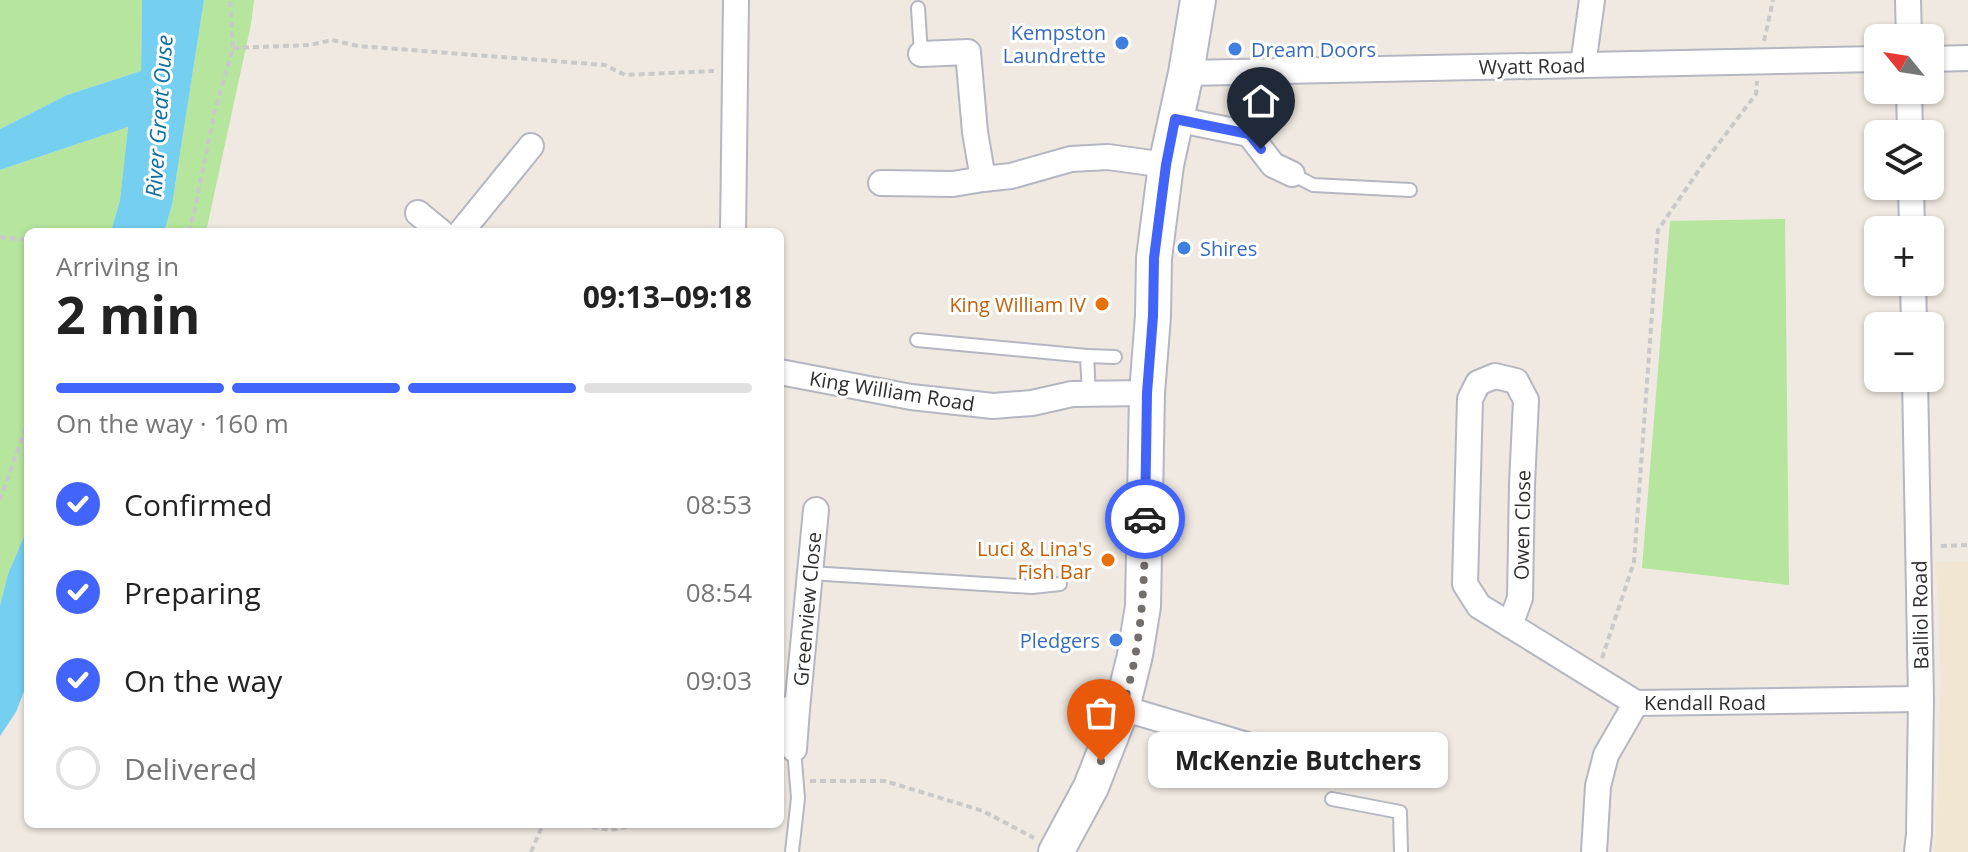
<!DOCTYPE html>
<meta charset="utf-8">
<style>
:root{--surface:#fff;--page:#f6f6f6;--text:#222;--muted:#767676;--line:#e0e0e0;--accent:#4264fb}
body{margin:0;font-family:"Open Sans",sans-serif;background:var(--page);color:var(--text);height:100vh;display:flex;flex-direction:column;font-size:30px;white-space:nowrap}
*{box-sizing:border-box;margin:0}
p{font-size:26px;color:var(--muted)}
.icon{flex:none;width:44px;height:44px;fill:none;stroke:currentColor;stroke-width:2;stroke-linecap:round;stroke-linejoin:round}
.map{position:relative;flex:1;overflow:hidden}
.sheet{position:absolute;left:24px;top:228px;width:760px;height:600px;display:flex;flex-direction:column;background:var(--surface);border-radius:12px;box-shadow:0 2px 6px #0004}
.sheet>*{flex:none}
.needle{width:52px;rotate:300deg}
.tools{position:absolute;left:1864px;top:24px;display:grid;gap:16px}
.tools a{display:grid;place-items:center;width:80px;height:80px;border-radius:12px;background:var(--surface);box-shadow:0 2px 6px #0004;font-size:40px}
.pin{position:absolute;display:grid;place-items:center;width:68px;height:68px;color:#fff;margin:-82px -34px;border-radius:50% 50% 50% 0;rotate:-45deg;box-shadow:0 0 8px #0007}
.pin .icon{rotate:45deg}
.courier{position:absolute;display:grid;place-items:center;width:80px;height:80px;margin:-40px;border:6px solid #4264fb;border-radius:50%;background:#fff;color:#222;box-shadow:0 2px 10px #0007}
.bubble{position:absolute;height:56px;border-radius:12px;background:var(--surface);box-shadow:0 2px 6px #0004;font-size:26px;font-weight:700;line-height:56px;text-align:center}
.summary em{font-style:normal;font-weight:700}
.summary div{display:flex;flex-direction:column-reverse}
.summary{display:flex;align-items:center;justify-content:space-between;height:136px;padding:0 32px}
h1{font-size:52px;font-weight:700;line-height:60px}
.bar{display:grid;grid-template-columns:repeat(4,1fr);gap:12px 8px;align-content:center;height:96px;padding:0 32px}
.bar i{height:10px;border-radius:6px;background:var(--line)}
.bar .active{background:var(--accent)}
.bar p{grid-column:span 4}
ol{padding:0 32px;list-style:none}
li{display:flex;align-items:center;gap:24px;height:88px}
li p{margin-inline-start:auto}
li .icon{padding:8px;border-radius:50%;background:var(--accent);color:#fff;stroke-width:4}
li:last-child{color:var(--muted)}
li i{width:44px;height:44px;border:4px solid var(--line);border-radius:50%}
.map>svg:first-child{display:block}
.education{fill:#f0e6d1}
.green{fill:#b6e59e}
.water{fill:#75cff0}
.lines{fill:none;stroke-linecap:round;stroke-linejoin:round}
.service-casing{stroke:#b4b7c1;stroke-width:16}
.minor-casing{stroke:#b4b7c1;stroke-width:28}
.secondary-casing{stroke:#b4b7c1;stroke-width:38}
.path{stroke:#c9c9c9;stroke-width:4;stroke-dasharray:6 4;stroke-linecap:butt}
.service{stroke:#fff;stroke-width:12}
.minor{stroke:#fff;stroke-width:24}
.secondary{stroke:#fff;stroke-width:34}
.done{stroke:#726f6d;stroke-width:8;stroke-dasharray:0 14.4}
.route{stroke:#4264fb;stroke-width:10}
.shop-dot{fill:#3f7fe0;stroke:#fff;stroke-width:3}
.food-dot{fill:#e8710a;stroke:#fff;stroke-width:3}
.labels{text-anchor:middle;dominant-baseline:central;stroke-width:6;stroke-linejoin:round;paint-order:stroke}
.shop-label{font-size:20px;fill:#366cbe;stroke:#fff;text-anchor:end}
.street-label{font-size:20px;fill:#2e2e2e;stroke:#fff}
.food-label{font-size:20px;fill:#c56008;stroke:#fff;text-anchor:end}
.water-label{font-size:22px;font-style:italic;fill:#0d6fa3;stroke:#fff}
</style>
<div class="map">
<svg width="1968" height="852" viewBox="0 0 1968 852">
<rect width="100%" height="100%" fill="#efe9e1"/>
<!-- education -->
<path class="education" d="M 1968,561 L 1968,852 L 1935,852 L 1941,677 L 1936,562 Z"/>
<!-- green -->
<g class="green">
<path d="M 0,0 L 142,0 L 141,71 L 67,95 L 0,129 Z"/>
<path d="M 204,0 L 254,0 L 251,24 L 206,232 L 164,232 L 172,205 Z"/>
<path d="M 128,127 L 120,200 L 111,232 L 28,232 L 28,527 L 8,574 L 0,606 L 0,170 Z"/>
<path d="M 1785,219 L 1789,585 L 1642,568 L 1670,221 Z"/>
</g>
<!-- water -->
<g class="water">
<path d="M 142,0 L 204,0 L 172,205 L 164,232 L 111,232 L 120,200 L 128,127 L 0,170 L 0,129 L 67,95 L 141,71 Z"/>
<path d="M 28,527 L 28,681 L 16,712 L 0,736 L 0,606 L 8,574 Z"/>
</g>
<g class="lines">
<!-- service casing -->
<g class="service-casing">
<g id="service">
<path d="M 918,8 L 921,54"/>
<path d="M 1292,174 L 1313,185 L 1410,190"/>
<path d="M 917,340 L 1087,356 L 1089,394"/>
<path d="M 1087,356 L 1115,357"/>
<path d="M 810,573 L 1032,587 L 1060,584"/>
<path d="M 1332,799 L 1400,812 L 1401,852"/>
<path d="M 792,852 L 798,798 L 794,749"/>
</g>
</g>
<!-- minor casing -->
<g class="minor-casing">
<g id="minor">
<path d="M 1908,0 L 1909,38"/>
<path d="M 921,54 L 968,52 L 975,132 L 983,179 L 1011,176 L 1071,159 L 1108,157 L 1166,165"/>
<path d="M 1930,59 L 1968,58"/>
<path d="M 1583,65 L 1592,0"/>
<path d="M 1186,73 L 1878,59"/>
<path d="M 1909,90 L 1910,134"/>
<path d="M 1175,119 L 1249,134 L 1273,165 L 1292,174"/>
<path d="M 881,183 L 953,184 L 983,179"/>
<path d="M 1911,186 L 1912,230"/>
<path d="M 418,213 L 441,232"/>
<path d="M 461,232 L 531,146"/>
<path d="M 733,232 L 736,0"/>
<path d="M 1913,282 L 1914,326"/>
<path d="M 780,372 L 911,397 L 993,406 L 1032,403 L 1072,394 L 1147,393"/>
<path d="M 1495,376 L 1516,381 L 1526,400 L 1522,484 L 1520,598 L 1510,625 L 1479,606 L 1465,584 L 1470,399 L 1478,383 Z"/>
<path d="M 1915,378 L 1921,699 L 1919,834 L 1917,852"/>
<path d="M 1510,625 L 1636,703 L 1921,699"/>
<path d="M 1122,708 L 1321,767"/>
<path d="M 797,709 L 816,510"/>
<path d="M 780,710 L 797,709 L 794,749"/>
<path d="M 1594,852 L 1598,786 L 1606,755 L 1636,703"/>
</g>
</g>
<!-- secondary casing -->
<g class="secondary-casing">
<path id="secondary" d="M 1056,852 L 1091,787 L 1122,708 L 1135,655 L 1143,606 L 1147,393 L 1153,316 L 1154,258 L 1166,165 L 1186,73 L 1198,0"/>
</g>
<!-- path -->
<g class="path">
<path d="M 1764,41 L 1773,0"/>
<path d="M 233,48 L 310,45 L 332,40 L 358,46 L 605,65 L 625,75 L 714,71"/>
<path d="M 189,232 L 194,213 L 215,110 L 233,48 L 230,0"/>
<path d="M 0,237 L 28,240"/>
<path d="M 0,500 L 28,421"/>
<path d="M 1941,546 L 1968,545"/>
<path d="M 1602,658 L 1634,562 L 1658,230 L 1701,167 L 1756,94 L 1757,81"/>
<path d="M 810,781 L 885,781 L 983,811 L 1034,838"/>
<path d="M 572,824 L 611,830 L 641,824"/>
<path d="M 531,852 L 543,824"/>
</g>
<!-- service -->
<use href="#service" class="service"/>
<!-- minor -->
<use href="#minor" class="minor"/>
<!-- secondary -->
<use href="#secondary" class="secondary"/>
</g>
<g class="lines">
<!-- done -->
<path class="done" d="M 1101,761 C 1108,743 1116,726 1122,709 C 1142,647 1145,583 1145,519"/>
<!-- route -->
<path class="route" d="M 1145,519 L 1147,393 L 1153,316 L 1154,258 L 1166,165 L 1175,119 L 1249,134 L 1261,149"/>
</g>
<!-- markers -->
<g class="shop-dot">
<circle cx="1122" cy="43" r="8"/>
<circle cx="1235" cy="49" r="8"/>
<circle cx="1184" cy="248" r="8"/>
<circle cx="1116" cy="640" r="8"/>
</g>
<g class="food-dot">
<circle cx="1102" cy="304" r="8"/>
<circle cx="1108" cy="560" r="8"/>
</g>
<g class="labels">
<!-- shop labels -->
<g class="shop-label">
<text x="1106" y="32">Kempston<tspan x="1106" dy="23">Laundrette</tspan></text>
<text x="1251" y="49" text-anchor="start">Dream Doors</text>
<text x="1200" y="248" text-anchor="start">Shires</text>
<text x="1100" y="640">Pledgers</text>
</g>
<!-- street labels -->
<g class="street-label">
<text transform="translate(1532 66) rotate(-1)">Wyatt Road</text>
<text transform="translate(892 391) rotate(9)">King William Road</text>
<text transform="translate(1522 525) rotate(-89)">Owen Close</text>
<text transform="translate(807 609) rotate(-85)">Greenview Close</text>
<text transform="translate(1920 615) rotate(-91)">Balliol Road</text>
<text x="1705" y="702">Kendall Road</text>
</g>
<!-- food labels -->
<g class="food-label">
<text x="1086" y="304">King William IV</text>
<text x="1092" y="548">Luci &amp; Lina's<tspan x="1092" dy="23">Fish Bar</tspan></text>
</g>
<!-- water labels -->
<g class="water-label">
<text transform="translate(158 116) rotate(-86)">River Great Ouse</text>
</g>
</g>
</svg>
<div class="tools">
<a><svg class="needle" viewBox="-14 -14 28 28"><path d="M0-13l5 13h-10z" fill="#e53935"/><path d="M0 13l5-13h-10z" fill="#767676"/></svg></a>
<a><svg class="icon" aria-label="layers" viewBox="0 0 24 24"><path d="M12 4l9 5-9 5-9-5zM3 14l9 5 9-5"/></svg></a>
<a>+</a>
<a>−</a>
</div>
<div class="pin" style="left:1101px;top:761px;background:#ea580c"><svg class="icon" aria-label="bag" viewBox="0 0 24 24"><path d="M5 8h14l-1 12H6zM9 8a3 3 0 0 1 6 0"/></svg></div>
<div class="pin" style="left:1261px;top:149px;background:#1f2937"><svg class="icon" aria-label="home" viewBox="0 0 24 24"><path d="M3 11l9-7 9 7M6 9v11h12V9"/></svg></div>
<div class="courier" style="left:1145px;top:519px"><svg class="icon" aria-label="car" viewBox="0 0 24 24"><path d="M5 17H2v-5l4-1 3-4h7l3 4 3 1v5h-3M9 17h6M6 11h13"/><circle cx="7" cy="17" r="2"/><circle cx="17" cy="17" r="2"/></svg></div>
<div class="bubble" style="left:1148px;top:732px;width:300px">McKenzie Butchers</div>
<section class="sheet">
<div class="summary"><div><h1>2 min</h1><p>Arriving in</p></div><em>09:13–09:18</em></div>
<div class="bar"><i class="active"></i><i class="active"></i><i class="active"></i><i></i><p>On the way · 160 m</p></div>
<ol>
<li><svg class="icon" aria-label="check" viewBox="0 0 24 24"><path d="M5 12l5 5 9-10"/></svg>Confirmed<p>08:53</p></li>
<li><svg class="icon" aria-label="check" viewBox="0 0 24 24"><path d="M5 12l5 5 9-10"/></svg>Preparing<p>08:54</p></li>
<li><svg class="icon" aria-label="check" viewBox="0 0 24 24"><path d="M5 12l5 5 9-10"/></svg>On the way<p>09:03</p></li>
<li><i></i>Delivered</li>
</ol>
</section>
</div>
